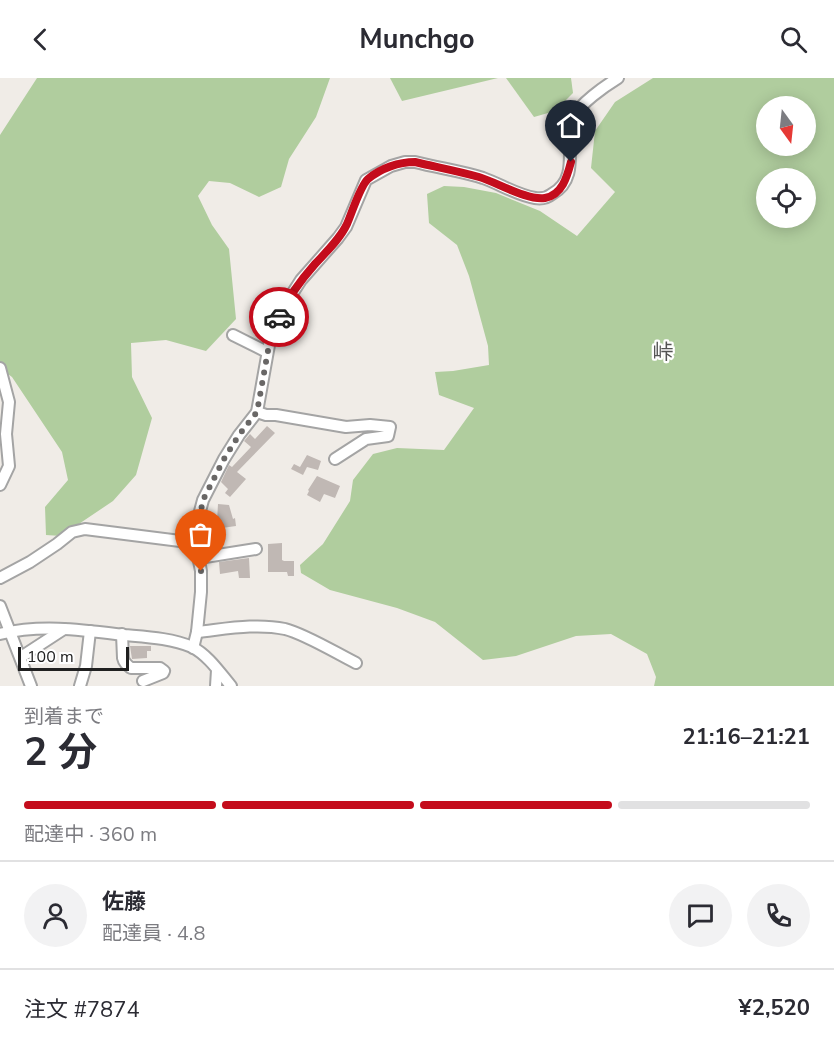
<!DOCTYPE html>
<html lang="ja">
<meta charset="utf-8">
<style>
:root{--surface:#fff;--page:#f2f2f3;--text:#2b2b33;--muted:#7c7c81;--line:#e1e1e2;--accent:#c40c1c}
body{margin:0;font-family:"Nunito Sans","Noto Sans JP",sans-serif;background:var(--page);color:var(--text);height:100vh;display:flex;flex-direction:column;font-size:22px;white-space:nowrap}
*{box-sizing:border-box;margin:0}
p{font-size:20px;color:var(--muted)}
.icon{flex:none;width:33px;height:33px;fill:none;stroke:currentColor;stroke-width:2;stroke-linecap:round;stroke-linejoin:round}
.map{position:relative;height:608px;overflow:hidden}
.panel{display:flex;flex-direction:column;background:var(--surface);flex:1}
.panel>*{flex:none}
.needle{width:39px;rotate:165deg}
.fabs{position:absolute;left:756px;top:18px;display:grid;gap:12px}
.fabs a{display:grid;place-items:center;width:60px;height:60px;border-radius:50%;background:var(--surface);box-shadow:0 3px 15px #0003;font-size:30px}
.scale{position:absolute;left:18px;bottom:15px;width:111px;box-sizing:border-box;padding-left:6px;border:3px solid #202020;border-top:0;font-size:16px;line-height:21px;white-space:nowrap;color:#202020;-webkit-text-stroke:4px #fff;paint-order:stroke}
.pin{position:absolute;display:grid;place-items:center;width:51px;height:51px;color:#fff;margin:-62px -26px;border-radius:50% 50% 50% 0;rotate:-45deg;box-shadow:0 0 6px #0007}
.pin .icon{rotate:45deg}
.courier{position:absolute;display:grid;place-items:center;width:60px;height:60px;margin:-30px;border:4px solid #c40c1c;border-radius:50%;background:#fff;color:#222;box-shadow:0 2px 8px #0007}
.summary em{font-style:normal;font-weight:700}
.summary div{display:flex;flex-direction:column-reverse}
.summary{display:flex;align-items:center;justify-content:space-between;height:102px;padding:0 24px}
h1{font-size:39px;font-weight:700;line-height:45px}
.bar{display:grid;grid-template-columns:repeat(4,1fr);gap:9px 6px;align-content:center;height:72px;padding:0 24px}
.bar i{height:8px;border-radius:4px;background:var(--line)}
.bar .selected{background:var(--accent)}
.bar p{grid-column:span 4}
.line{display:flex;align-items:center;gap:15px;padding:0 24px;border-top:2px solid var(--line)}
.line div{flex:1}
.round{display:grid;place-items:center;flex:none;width:63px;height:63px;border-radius:32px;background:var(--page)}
header{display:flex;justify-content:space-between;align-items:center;height:78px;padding:0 24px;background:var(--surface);font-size:27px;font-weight:700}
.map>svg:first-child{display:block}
.forest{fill:#b0cd9e;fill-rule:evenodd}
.building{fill:#c0b8b4}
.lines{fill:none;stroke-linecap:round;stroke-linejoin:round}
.minor-casing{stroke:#a4a4a4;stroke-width:14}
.minor{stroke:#fff;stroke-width:10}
.done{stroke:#696766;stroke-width:6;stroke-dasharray:0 10.8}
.route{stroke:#c40c1c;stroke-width:8}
.labels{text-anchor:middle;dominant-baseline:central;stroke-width:4.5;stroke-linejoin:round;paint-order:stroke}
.quarter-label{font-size:21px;fill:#535353;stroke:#fff}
</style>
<header><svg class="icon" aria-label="back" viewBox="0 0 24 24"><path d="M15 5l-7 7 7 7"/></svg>Munchgo<svg class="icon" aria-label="search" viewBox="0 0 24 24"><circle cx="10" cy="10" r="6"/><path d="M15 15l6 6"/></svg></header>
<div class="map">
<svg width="834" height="608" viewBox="0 0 834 608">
<rect width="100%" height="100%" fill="#f0ece7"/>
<!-- forest -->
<g class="forest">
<path d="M 37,0 L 330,0 L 316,39 L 289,81 L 281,109 L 259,119 L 230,105 L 209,103 L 198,118 L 212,147 L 229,171 L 236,241 L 206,273 L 166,262 L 131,265 L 132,299 L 152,340 L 136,397 L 113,423 L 61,458 L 46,457 L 45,429 L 68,402 L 62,374 L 12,299 L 0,290 L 0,57 Z"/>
<path d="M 390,0 L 498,0 L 402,23 Z"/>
<path d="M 506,0 L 571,0 L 573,15 L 555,33 L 534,39 Z"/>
<path d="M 653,0 L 834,0 L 834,608 L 654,608 L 656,599 L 647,576 L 611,556 L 576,558 L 516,578 L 483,582 L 435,544 L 397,530 L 330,512 L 301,495 L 300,487 L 323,466 L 350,423 L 353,402 L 373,376 L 397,370 L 444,372 L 474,330 L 439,317 L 435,294 L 453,293 L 489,287 L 488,268 L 469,198 L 457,167 L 429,145 L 427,116 L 444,108 L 464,109 L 496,115 L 540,133 L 577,158 L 615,114 L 591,90 L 595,53 L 615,24 ZM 766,28 L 806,28 L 806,68 L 766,68 ZM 766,100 L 806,100 L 806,140 L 766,140 Z"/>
</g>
<!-- building -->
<g class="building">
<path d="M 267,348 L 275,355 L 237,394 L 246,401 L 230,419 L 225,415 L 228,411 L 221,404 L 229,387 L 232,389 L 251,369 L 244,363 L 250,356 L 255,361 Z"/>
<path d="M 307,377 L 321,383 L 318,392 L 307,389 L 303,397 L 291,391 L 294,386 L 300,389 Z"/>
<path d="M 317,398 L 340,408 L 335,420 L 324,416 L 320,424 L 307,417 L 309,413 L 308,412 Z"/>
<path d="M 218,426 L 229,427 L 233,441 L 235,440 L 236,448 L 222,450 L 222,452 L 213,454 L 211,444 L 217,443 Z"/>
<path d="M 282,465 L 282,482 L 284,483 L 294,483 L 294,498 L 288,498 L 287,494 L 268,494 L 268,466 Z"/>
<path d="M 249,480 L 250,500 L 239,500 L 238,493 L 220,496 L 219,484 Z"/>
<path d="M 130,568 L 151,568 L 151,573 L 147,573 L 147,580 L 132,581 Z"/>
</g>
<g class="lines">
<!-- minor casing -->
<g class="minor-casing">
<g id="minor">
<path d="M 281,235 L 295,253"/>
<path d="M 233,257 L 267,274"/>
<path d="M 0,290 L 9,324 L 6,356 L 9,388 L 0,407"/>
<path d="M 257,334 L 266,337 L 276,337 L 346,349 L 370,347 L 390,349 L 388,358 L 366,361 L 335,381"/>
<path d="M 199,480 L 256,471"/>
<path d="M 0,500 L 30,484 L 57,466 L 72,454 L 85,451 L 196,465"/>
<path d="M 0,528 L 31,608"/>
<path d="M 197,554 C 226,551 256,545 285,551 C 305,556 336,575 356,585"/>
<path d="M 0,556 C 41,546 83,552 124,557 C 146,559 171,560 192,569 C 208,577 220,595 231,608"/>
<path d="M 122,556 L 123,580 C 124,585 127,587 131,590 L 160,590 L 164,593 L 163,595 L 143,603"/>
<path d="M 193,570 L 197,554 L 201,514 L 201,493 L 196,468 L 196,458 L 199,437 L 203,422 L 224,381 L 239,357 L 257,334 L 271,256 L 283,230 L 301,202 L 338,160 L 346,149 L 366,102 L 391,88 L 405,84 L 415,84 C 438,90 461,93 483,100 C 500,106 517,117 535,120 C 541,121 547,120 552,116 C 582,100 563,62 573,40 C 579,26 605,8 618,0"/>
<path d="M 21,579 L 64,551"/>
<path d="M 80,608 L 86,588 L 90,553"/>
<path d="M 216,608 L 217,592"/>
</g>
</g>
<!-- minor -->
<use href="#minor" class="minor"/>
</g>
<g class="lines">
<!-- done -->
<path class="done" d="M 201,493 L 196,468 L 196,458 L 203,422 L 224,381 L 239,357 L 257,334 L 271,256 L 279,239"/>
<!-- route -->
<path class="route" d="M 279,239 C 288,219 300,203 315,186 C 326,174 340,161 347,146 C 352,135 360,108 368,101 C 381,90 399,84 415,84 C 436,89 458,93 479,99 C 496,104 528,123 545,120 C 562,117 567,99 571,84"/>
</g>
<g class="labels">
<!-- quarter labels -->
<g class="quarter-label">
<text x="663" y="274">峠</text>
</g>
</g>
</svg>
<div class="fabs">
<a><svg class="needle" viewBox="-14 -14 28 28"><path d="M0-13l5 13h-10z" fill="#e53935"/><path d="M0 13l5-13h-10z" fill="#7c7c81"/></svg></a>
<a><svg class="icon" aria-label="locate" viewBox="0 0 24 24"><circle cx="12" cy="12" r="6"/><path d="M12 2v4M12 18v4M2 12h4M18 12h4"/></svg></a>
</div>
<div class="scale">100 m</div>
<div class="pin" style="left:201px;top:493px;background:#ea580c"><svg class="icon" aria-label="bag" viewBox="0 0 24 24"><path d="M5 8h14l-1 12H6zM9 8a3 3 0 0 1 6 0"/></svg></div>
<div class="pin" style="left:571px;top:84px;background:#1f2937"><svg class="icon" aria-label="home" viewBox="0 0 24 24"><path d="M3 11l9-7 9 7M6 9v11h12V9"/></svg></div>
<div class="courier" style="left:279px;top:239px"><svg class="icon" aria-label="car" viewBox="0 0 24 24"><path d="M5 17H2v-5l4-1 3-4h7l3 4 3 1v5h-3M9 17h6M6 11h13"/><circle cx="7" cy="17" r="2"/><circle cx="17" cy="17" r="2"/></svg></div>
</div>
<section class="panel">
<div class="summary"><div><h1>2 分</h1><p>到着まで</p></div><em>21:16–21:21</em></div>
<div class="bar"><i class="selected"></i><i class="selected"></i><i class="selected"></i><i></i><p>配達中 · 360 m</p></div>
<div class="line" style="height:108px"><a class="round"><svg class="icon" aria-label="person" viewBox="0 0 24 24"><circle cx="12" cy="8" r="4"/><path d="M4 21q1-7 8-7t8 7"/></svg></a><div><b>佐藤</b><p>配達員 · 4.8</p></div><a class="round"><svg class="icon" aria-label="chat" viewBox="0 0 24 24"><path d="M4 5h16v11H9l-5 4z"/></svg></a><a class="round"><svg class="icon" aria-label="phone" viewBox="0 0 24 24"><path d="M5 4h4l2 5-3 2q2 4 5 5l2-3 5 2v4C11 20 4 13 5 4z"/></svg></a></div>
<div class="line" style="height:78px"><div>注文 #7874</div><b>¥2,520</b></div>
</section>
